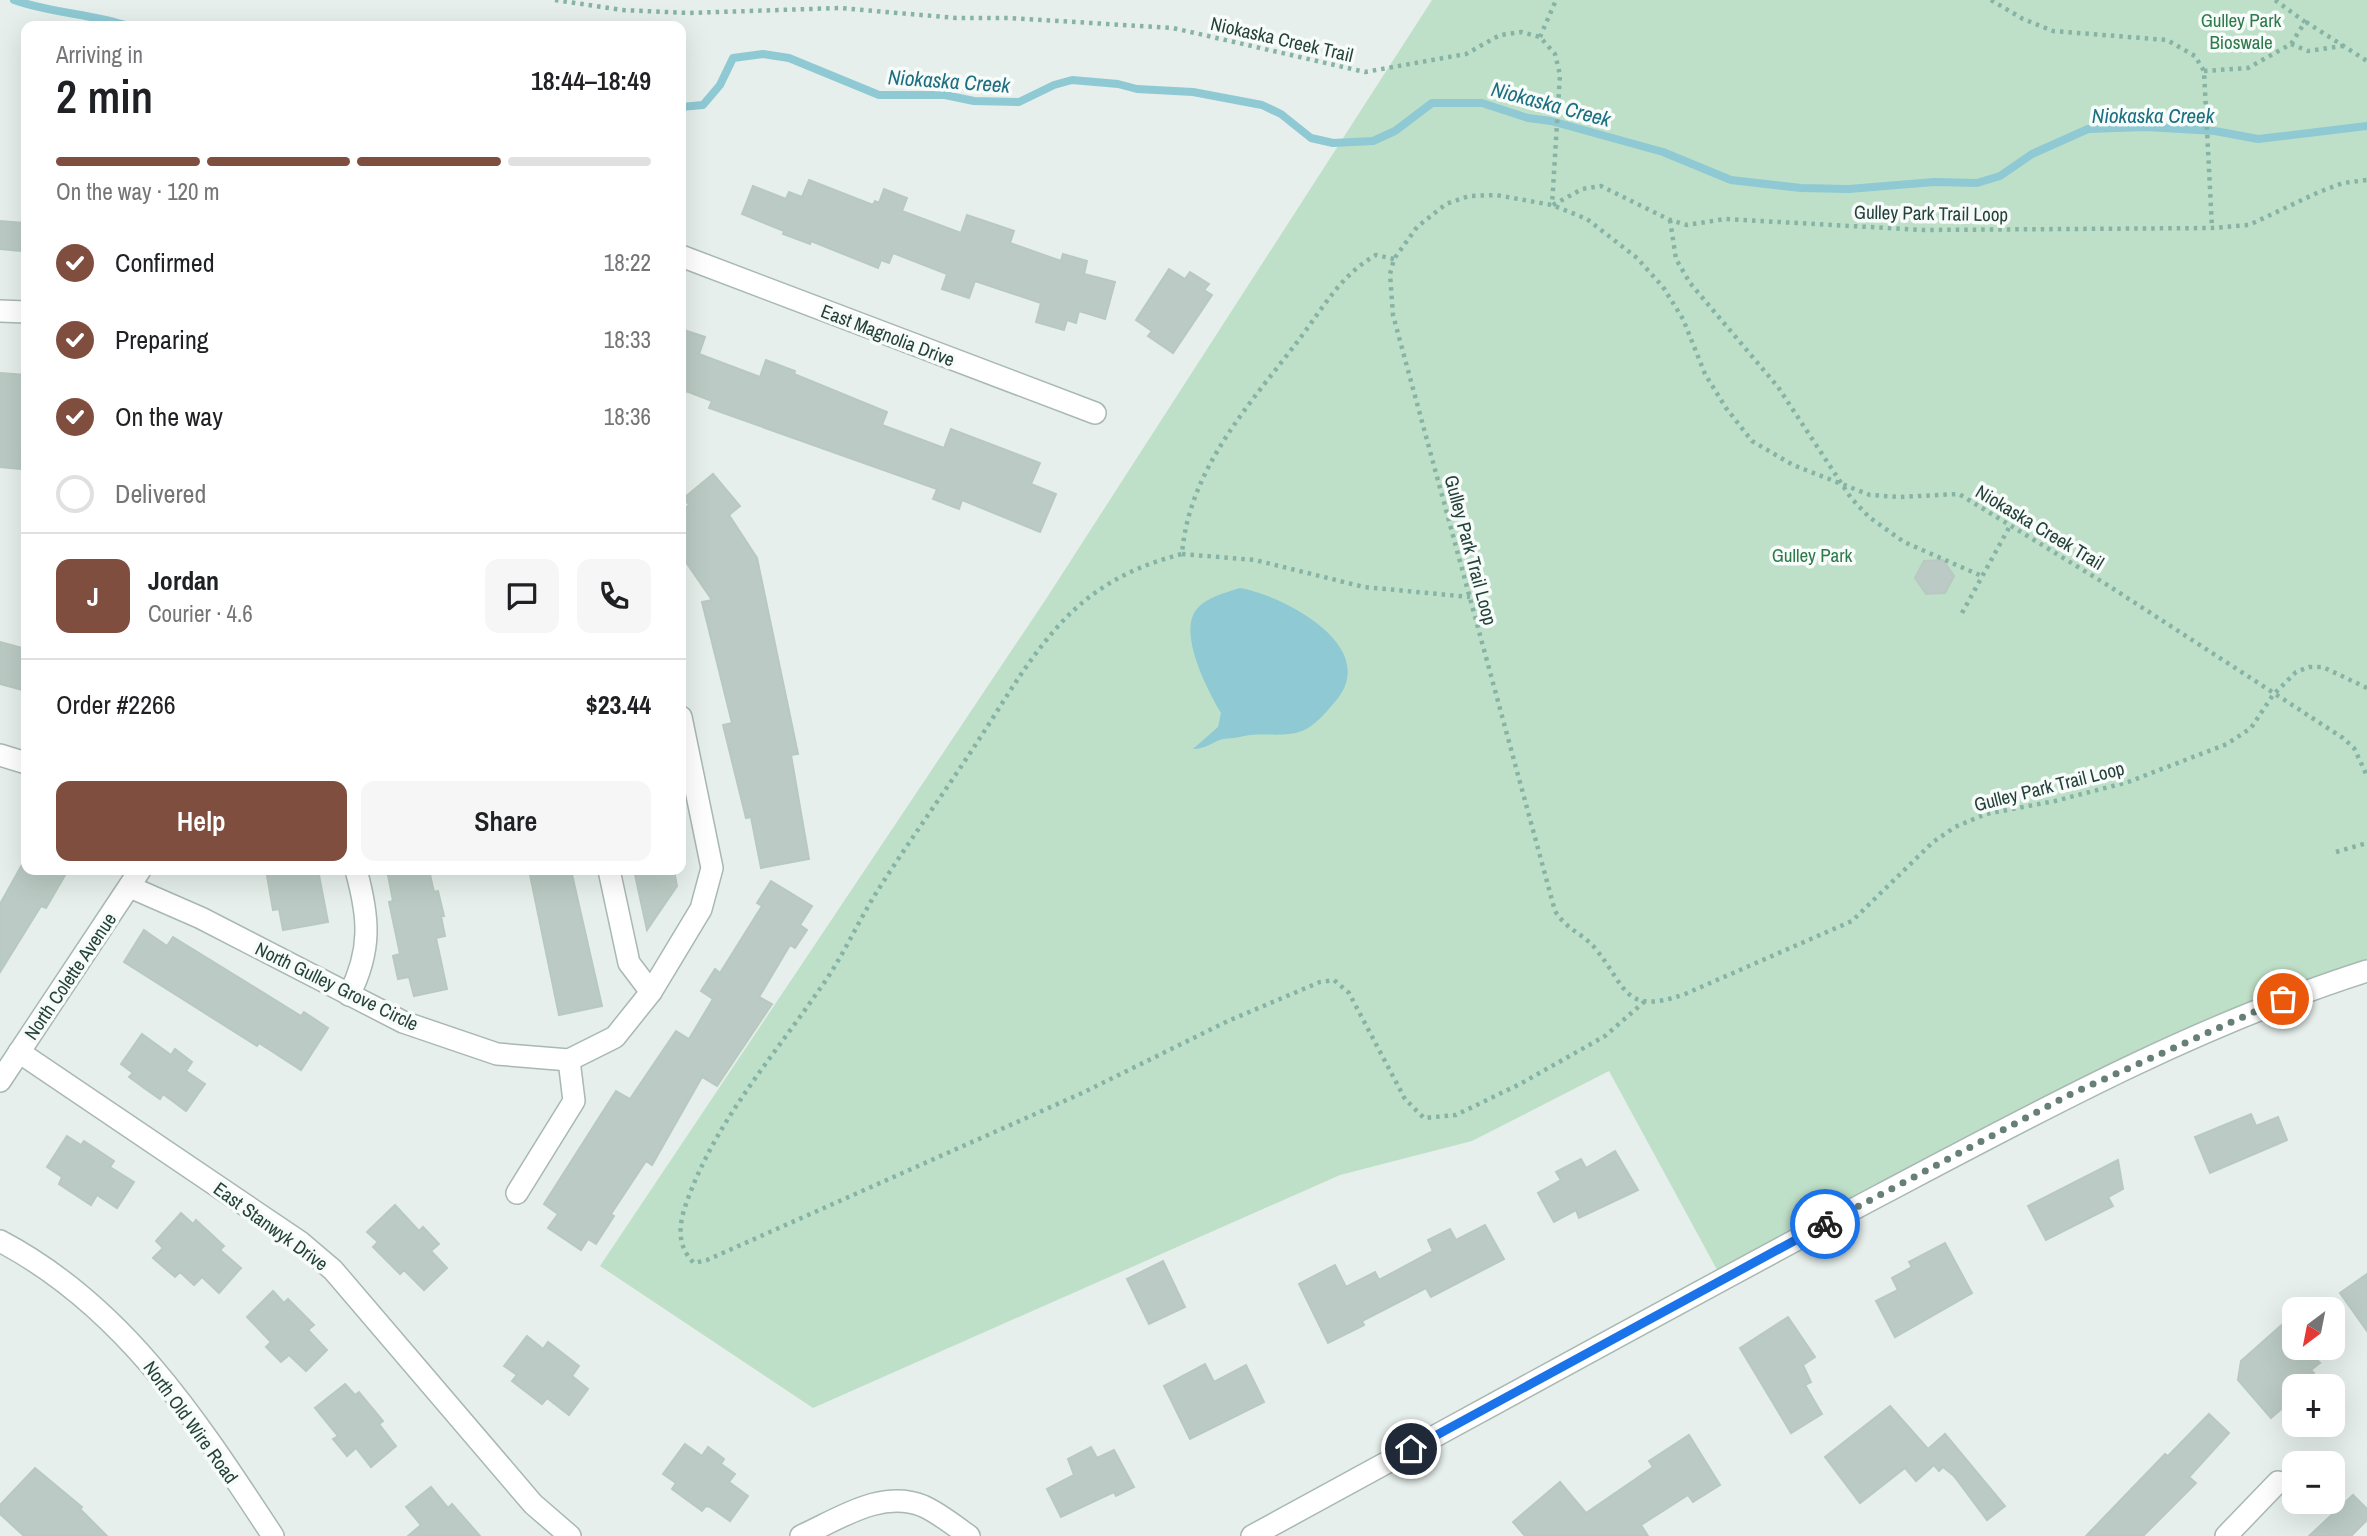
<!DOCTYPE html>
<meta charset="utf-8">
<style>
:root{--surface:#fff;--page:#f6f6f6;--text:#202124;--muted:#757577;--line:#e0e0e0;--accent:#7f4e3f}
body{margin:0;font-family:"Archivo Narrow",sans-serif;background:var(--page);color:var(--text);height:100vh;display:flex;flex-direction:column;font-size:26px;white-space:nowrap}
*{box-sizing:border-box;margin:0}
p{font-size:23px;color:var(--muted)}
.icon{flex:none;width:38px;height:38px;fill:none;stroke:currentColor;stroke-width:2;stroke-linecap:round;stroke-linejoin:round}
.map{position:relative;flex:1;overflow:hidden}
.side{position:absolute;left:21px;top:21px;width:665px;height:854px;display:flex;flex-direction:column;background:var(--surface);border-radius:14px;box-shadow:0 7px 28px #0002}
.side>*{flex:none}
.needle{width:46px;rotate:212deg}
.buttons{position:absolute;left:2282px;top:1297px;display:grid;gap:14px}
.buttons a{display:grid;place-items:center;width:63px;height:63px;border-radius:14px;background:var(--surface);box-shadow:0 7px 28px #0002;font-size:35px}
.pin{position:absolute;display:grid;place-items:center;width:60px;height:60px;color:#fff;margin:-30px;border:4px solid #fff;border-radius:50%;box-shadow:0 2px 7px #0007}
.courier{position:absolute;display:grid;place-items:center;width:70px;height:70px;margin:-35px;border:5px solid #1a73e8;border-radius:50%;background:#fff;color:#222;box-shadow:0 2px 9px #0007}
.summary em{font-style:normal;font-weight:600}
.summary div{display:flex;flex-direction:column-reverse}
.summary{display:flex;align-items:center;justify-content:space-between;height:119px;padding:0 35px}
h1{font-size:46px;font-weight:600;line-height:52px}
.bar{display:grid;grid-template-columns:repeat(4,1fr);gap:10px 7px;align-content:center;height:84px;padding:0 35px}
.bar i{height:9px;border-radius:5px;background:var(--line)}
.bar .selected{background:var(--accent)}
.bar p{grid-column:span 4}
.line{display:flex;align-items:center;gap:18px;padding:0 35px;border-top:2px solid var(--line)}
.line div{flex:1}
.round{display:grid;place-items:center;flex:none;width:74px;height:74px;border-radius:14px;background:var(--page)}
ol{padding:0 35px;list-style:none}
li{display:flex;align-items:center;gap:21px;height:77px}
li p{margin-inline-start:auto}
li .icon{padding:7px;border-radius:50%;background:var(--accent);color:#fff;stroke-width:4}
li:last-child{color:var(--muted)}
li i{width:38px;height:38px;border:4px solid var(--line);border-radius:50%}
.primary-button{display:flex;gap:14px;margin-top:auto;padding:14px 35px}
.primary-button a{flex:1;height:80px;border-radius:14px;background:var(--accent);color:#fff;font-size:28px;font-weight:600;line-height:80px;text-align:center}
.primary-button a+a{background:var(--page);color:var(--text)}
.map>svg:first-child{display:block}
.green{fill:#bfe0c8}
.water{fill:#8ec9d4}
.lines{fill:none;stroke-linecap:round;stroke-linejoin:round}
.stream{stroke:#8ec9d4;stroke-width:8}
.building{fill:#bbcac4;stroke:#b8c9c2;stroke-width:2}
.minor-casing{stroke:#a8b8b2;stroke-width:24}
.path{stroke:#86b3a5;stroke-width:4.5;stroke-dasharray:3.5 5;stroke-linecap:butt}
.minor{stroke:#fff;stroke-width:21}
.done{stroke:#687f78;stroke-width:7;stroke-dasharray:0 12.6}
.route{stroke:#1a73e8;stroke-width:9}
.labels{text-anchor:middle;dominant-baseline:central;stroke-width:7;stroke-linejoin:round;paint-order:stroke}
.park-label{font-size:19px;fill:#2d7a4b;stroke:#f7fbf9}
.street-label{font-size:19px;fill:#24423a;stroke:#f7fbf9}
.water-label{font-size:21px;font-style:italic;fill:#1c6f80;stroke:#f7fbf9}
</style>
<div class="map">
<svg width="2367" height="1536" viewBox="0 0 2367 1536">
<rect width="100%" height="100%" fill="#e6efeb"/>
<!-- green -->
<path class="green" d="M 1432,0 L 2367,0 L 2367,971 L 2305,991 L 1722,1279 L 1609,1071 L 1472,1141 L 1340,1175 L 813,1408 L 600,1266 L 1046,599 Z"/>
<!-- water -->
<path class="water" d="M 1240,588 C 1285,596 1384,648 1334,703 C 1325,713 1315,726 1302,731 C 1283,738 1263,732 1244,736 C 1237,738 1230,738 1223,739 C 1212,742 1206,749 1193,749 L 1218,727 L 1221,713 C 1208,691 1178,634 1196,610 C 1206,597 1225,593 1240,588 Z"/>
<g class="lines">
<!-- stream -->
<g class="stream">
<path d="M 14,0 C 51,13 91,14 128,26"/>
<path d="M 681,107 L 703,105 L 720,85 L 733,58 L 763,54 L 789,58 L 879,95 L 945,95 L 974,101 L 1019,102 L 1054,85 L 1072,80 L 1118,84 L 1137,89 L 1193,92 L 1262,105 L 1281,114 L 1311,138 L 1333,143 L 1373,141 L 1395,131 L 1432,103 L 1482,103 L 1528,118 L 1551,121 L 1663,152 L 1731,180 L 1801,188 L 1849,189 L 1934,182 L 1977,183 L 2000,176 L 2032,154 L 2088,129 L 2145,127 L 2215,131 L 2258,139 L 2367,126"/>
</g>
</g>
<!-- building -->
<g class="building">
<path d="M 809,180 L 873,205 L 875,201 L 879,203 L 884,189 L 907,198 L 902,211 L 961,233 L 967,215 L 1014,231 L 1010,243 L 1061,261 L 1063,254 L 1087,261 L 1084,274 L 1115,282 L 1105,319 L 1079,311 L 1076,323 L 1067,320 L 1064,330 L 1036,322 L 1041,303 L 975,281 L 969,298 L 942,289 L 947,274 L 893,253 L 889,263 L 881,260 L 878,268 L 811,241 L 810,244 L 783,234 L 784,231 L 742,214 L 753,186 L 786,199 L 789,192 L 802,197 Z"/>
<path d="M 0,221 L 23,223 L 20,251 L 0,249 Z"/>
<path d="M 1169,269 L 1185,279 L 1190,272 L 1209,284 L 1204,290 L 1212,295 L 1173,353 L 1148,336 L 1152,331 L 1136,320 Z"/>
<path d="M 681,329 L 705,337 L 699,354 L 760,377 L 766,360 L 795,371 L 794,374 L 887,412 L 882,425 L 944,448 L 951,429 L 1040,463 L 1031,484 L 1056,494 L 1040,532 L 962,500 L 959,509 L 933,499 L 937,489 L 709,408 L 712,401 L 686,391 L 684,397 L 681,397 Z"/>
<path d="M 0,373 L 26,375 L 20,469 L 0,467 Z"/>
<path d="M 713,474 L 740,506 L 729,515 L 757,558 L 798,754 L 791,755 L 809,859 L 761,868 L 751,817 L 746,818 L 723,725 L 732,723 L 702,602 L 712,600 L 681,555 L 681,512 L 689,505 L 684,498 Z"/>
<path d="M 1943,560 L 1954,576 L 1945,593 L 1926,594 L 1915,578 L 1924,561 Z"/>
<path d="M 0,642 L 26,649 L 26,691 L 0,684 Z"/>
<path d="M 24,861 L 26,870 L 68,870 L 46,908 L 41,906 L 0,972 L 0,904 Z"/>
<path d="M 266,870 L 318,870 L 328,922 L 283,930 L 279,909 L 273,910 Z"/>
<path d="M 387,870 L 429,870 L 434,892 L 438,891 L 444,916 L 441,916 L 445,936 L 436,938 L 447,989 L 414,996 L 409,977 L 398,979 L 393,956 L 400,954 L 389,902 L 393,901 Z"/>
<path d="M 529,870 L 571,870 L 602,1006 L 559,1015 Z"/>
<path d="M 634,870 L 674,870 L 677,886 L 647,930 Z"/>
<path d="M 771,881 L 812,906 L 800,925 L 807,930 L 795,948 L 790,945 L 759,997 L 772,1004 L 717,1086 L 702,1077 L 652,1165 L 646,1161 L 611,1214 L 614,1216 L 596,1244 L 588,1239 L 581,1250 L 548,1228 L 558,1214 L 544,1204 L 616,1091 L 630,1099 L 676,1031 L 689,1039 L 713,999 L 701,991 L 715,969 L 720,973 L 762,906 L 757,903 Z"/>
<path d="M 144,930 L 167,946 L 173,937 L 301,1016 L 304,1012 L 328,1028 L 301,1070 L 259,1043 L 257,1046 L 124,962 Z"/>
<path d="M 142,1034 L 171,1055 L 175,1049 L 192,1062 L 186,1071 L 205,1084 L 186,1111 L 163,1094 L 160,1099 L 144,1088 L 129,1077 L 133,1073 L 121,1064 Z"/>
<path d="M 2251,1114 L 2256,1126 L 2278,1117 L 2287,1140 L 2210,1173 L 2195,1137 Z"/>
<path d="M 67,1136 L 81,1145 L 84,1141 L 114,1161 L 110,1167 L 134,1182 L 117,1208 L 97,1195 L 91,1205 L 59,1184 L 62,1177 L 47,1167 Z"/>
<path d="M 1615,1151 L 1638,1190 L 1579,1218 L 1576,1210 L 1554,1222 L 1538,1193 L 1561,1180 L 1556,1172 L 1581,1159 L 1586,1168 Z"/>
<path d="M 2118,1160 L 2123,1189 L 2108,1197 L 2113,1206 L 2046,1240 L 2028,1206 Z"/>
<path d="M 395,1205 L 419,1231 L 423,1227 L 439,1244 L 431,1251 L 447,1268 L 424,1290 L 404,1270 L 400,1274 L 373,1247 L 378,1242 L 367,1232 Z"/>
<path d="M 181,1213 L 193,1224 L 196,1220 L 224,1246 L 220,1250 L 241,1268 L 219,1293 L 202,1277 L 194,1285 L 180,1272 L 175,1277 L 153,1258 L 163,1248 L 156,1241 Z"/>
<path d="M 1485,1225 L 1504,1259 L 1431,1297 L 1426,1288 L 1362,1321 L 1364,1325 L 1328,1343 L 1299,1284 L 1335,1265 L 1346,1287 L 1375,1272 L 1379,1280 L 1433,1251 L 1428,1240 L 1450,1229 L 1456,1240 Z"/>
<path d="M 1945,1243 L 1972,1293 L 1895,1337 L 1876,1301 L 1898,1290 L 1892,1278 L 1912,1267 L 1909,1262 Z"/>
<path d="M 1163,1261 L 1185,1307 L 1149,1324 L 1127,1279 Z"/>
<path d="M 2367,1274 L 2367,1331 L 2340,1293 Z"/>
<path d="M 273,1291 L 284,1303 L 288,1299 L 314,1325 L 308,1330 L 327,1350 L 306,1371 L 289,1355 L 281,1362 L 266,1347 L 271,1342 L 247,1317 Z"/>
<path d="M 2294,1314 L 2294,1348 L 2327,1348 L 2315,1358 L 2320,1363 L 2311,1370 L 2314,1373 L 2300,1386 L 2294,1386 L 2294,1398 L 2271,1418 L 2238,1380 L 2241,1361 Z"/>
<path d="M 1788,1317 L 1815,1357 L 1803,1365 L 1811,1382 L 1805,1385 L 1822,1414 L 1791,1433 L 1740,1348 Z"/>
<path d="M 527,1336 L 543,1349 L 548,1342 L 579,1366 L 572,1376 L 588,1389 L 569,1415 L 547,1398 L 542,1404 L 512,1381 L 517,1375 L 504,1366 Z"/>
<path d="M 1205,1364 L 1214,1382 L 1246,1365 L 1264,1402 L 1190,1439 L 1164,1386 Z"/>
<path d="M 345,1384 L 355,1395 L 359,1392 L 383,1421 L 379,1424 L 396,1446 L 371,1467 L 356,1448 L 347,1456 L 333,1439 L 338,1436 L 315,1408 Z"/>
<path d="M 1890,1406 L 1928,1449 L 1945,1434 L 2005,1506 L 1987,1520 L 1954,1476 L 1943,1467 L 1939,1471 L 1934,1465 L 1916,1481 L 1905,1468 L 1860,1503 L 1825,1457 Z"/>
<path d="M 2209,1414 L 2229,1433 L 2189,1477 L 2196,1483 L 2143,1536 L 2086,1536 L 2165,1454 L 2168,1456 Z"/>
<path d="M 1689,1435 L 1720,1485 L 1693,1502 L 1688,1495 L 1641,1525 L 1648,1536 L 1525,1536 L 1513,1522 L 1560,1482 L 1586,1513 L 1653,1467 L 1649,1461 Z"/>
<path d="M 685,1444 L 702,1456 L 708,1447 L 724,1459 L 721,1464 L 735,1474 L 729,1482 L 748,1496 L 730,1521 L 710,1507 L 706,1506 L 702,1511 L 672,1489 L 676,1483 L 663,1474 Z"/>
<path d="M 1091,1447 L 1097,1458 L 1114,1450 L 1134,1487 L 1116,1496 L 1114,1492 L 1061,1517 L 1047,1489 L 1074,1475 L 1068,1459 Z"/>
<path d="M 35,1468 L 82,1507 L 80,1509 L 107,1536 L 24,1536 L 0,1514 L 0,1505 Z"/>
<path d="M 431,1487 L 448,1508 L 452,1504 L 480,1536 L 408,1536 L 421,1525 L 406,1507 Z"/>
<path d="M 2353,1495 L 2367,1509 L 2367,1520 L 2351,1536 L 2309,1536 Z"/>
</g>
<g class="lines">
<!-- minor casing -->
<g class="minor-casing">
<g id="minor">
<path d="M 681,256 L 1095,413"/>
<path d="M 0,311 L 26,312"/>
<path d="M 0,755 L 26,763"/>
<path d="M 609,870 L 629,963 L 651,992"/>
<path d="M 130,887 L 201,918 L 403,1022 L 497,1054 L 569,1060 L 615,1037 L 651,992 L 701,909 L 712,868 L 681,717"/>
<path d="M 349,995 C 372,950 369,917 356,870"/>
<path d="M 19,1052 L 300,1242 L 333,1270 L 533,1504 L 570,1536"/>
<path d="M 0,1081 L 140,870"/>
<path d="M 517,1193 L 574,1101 L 569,1060"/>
<path d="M 0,1241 C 124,1306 198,1422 273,1536"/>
<path d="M 801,1536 C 839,1519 881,1489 923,1506 C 939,1513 955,1526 969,1536"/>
<path d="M 1252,1536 C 1462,1422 1671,1306 1882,1194 C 2039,1111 2197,1025 2367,971"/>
<path d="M 2226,1536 L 2278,1482"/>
</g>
</g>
<!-- path -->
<g class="path">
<path d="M 555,0 L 622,10 L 688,13 L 840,8 L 956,18 L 1009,18 L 1173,28 L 1365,72 L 1466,54 L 1500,35 L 1521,32 L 1540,37 L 1555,54 L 1560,75 L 1552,205"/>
<path d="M 1991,0 L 2023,19 L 2053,31 L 2167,40 L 2195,56 L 2204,71 L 2212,228"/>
<path d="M 2306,22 L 2367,61"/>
<path d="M 1540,37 L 1556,0"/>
<path d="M 2291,44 L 2308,51 L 2343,46"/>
<path d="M 2204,71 L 2248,68 L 2291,44 L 2305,22 L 2275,0"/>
<path d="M 1553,205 L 1582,189 L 1601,186 L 1670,220 L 1687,225 L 1725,219 L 1923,230 L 2212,228 L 2249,225 L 2319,192 L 2343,183 L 2367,180"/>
<path d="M 1670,220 L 1676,259 L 1690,283 L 1778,387 L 1851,498 L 1869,517 L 1904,542 L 1984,577"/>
<path d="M 1394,259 L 1376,255 C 1342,274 1324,306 1301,337 C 1251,403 1189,468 1182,554 C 1134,566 1094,587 1060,624 C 1031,656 1010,691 987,727 C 952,782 913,835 878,890 C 857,923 842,959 819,990 C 770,1061 711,1127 684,1210 C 678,1231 679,1248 694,1263 L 707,1260 L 1080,1094 L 1228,1021 L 1320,982 L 1334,980 L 1349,993 L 1405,1099 L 1424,1118 L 1456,1115 L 1520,1084 L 1605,1036 L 1644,1002"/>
<path d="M 1182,554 L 1255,560 L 1364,587 L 1470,597"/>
<path d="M 1962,613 L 2011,524"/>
<path d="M 2367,688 L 2323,667 L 2309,667 L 2296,672 L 2273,695 L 2251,728 L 2227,744 L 2128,782 L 2055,801 L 1986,814 L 1955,827 L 1933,842 L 1852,921 L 1685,994 C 1623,1016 1627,987 1595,948 C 1582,933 1567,930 1555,911 L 1393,315 L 1390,274 L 1394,259 L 1417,227 L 1446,204 L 1469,196 L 1496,195 L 1552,205 L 1587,219 L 1637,258 L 1663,287 L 1683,319 L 1705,374 L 1726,408 L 1752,441 L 1793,465 L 1870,495 L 1900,497 L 1959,494 L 2109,586 L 2343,738 L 2354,748 L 2367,776"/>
<path d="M 2336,852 L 2367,843"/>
</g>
<!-- minor -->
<use href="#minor" class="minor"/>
</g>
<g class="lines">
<!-- done -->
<path class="done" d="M 1825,1224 L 2071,1094 L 2283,999"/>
<!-- route -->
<path class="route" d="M 1411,1449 L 1825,1224"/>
</g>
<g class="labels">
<!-- park labels -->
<g class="park-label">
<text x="2241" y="20">Gulley Park<tspan x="2241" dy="22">Bioswale</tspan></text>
<text x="1812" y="555">Gulley Park</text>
</g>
<!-- street labels -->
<g class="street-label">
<text transform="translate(1282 39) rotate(13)">Niokaska Creek Trail</text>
<text transform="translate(1931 213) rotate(1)">Gulley Park Trail Loop</text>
<text transform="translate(888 335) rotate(21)">East Magnolia Drive</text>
<text transform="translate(2040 527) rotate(31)">Niokaska Creek Trail</text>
<text transform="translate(1471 550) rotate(75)">Gulley Park Trail Loop</text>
<text transform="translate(2049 786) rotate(-14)">Gulley Park Trail Loop</text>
<text transform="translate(70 976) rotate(-56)">North Colette Avenue</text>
<text transform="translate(337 986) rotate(26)">North Gulley Grove Circle</text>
<text transform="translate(271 1226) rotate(36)">East Stanwyk Drive</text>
<text transform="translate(191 1422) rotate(54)">North Old Wire Road</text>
</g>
<!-- water labels -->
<g class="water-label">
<text transform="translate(949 81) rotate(4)">Niokaska Creek</text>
<text transform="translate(1551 104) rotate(15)">Niokaska Creek</text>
<text x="2153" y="115">Niokaska Creek</text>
</g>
</g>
</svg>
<div class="buttons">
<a><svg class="needle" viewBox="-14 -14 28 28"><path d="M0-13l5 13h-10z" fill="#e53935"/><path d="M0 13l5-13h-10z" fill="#757577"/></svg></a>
<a>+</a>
<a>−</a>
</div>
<div class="pin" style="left:2283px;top:999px;background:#ea580c"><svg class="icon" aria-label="bag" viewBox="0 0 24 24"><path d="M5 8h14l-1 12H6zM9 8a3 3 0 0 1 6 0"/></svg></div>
<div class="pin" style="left:1411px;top:1449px;background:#1f2937"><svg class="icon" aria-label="home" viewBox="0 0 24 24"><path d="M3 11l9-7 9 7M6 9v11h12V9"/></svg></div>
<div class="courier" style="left:1825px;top:1224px"><svg class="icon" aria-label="bike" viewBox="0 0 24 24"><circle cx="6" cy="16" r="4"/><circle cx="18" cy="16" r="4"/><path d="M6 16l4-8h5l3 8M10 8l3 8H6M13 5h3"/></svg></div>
<section class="side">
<div class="summary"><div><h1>2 min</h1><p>Arriving in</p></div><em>18:44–18:49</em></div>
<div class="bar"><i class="selected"></i><i class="selected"></i><i class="selected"></i><i></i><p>On the way · 120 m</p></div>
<ol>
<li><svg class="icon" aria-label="check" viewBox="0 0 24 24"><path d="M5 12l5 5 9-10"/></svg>Confirmed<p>18:22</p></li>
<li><svg class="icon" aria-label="check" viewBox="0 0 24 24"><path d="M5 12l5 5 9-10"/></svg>Preparing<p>18:33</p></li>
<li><svg class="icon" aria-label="check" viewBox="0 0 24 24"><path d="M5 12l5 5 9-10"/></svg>On the way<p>18:36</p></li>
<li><i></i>Delivered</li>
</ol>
<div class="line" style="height:126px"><b class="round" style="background:var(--accent);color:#fff">J</b><div><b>Jordan</b><p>Courier · 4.6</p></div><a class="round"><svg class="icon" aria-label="chat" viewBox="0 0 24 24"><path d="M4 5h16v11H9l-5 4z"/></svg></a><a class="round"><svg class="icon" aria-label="phone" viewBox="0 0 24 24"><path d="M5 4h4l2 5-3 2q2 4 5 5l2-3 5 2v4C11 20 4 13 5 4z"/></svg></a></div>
<div class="line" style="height:91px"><div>Order #2266</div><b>$23.44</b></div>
<div class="primary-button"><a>Help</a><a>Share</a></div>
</section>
</div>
